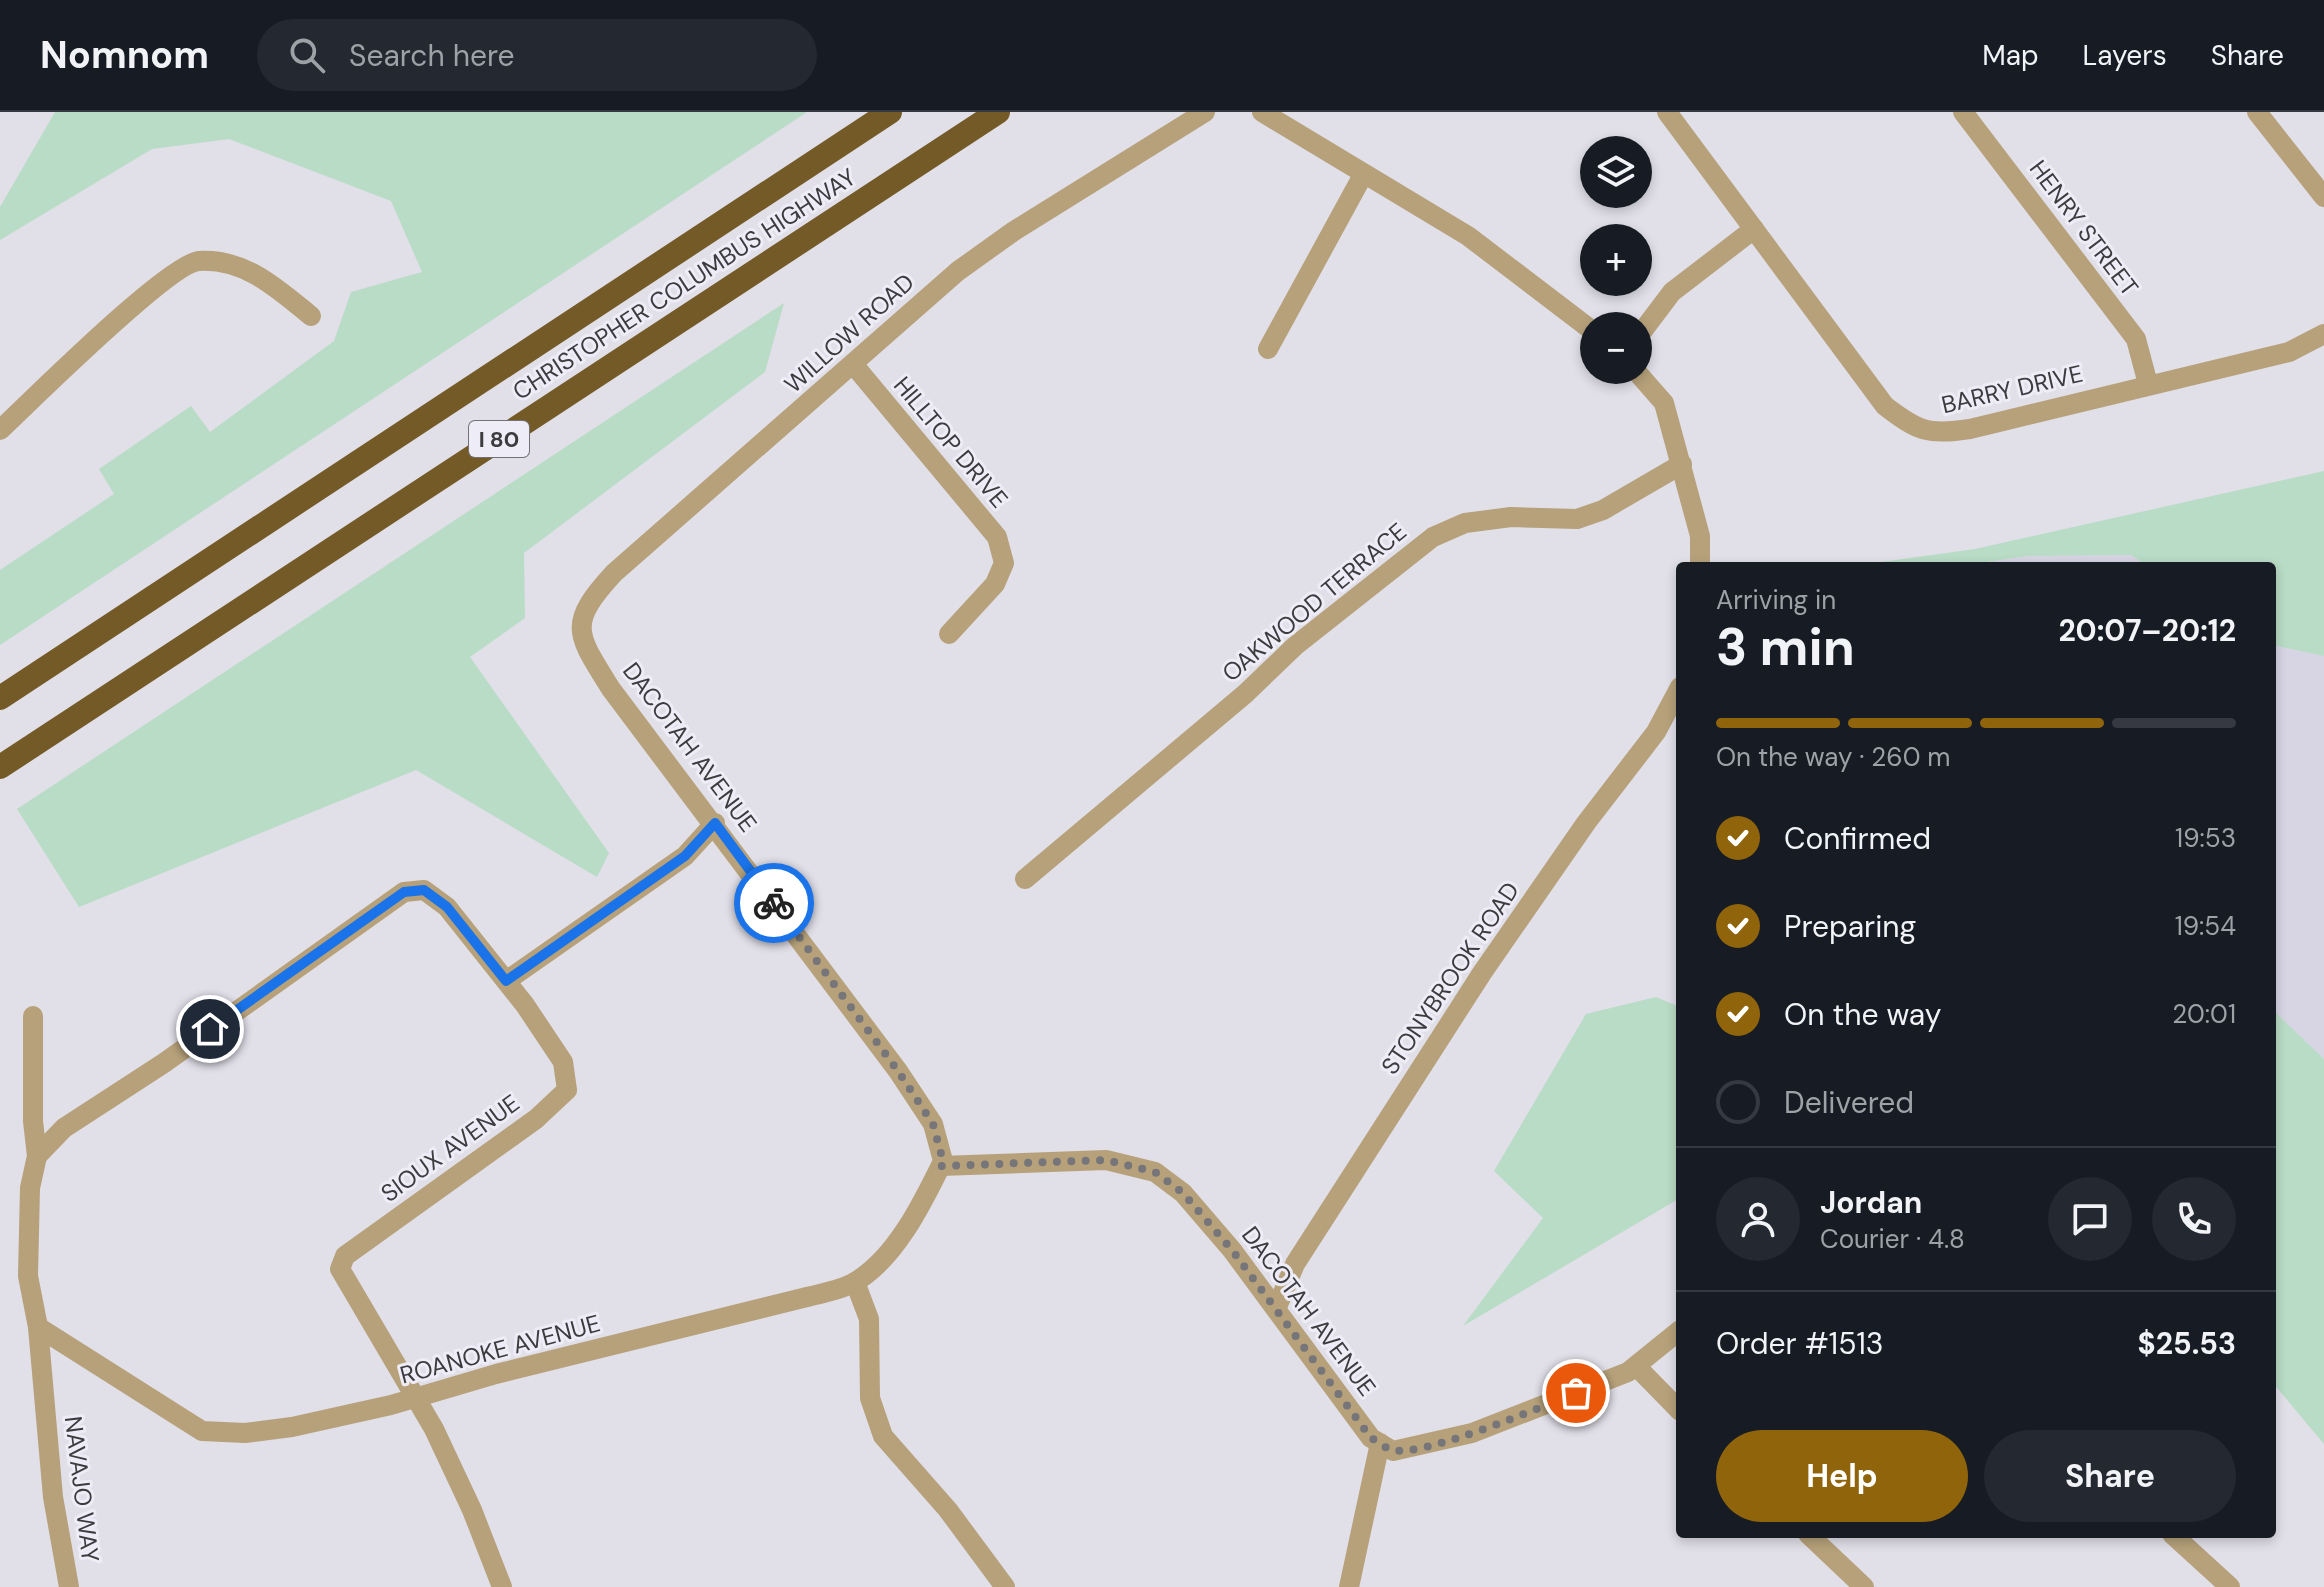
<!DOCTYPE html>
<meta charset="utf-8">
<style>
:root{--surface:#171b24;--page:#242831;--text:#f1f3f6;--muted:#9ea1a6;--line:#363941;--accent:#8f640a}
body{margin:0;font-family:"DM Sans",sans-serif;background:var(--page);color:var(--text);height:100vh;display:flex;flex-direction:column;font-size:30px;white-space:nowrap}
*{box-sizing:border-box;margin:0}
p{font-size:26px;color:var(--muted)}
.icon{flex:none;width:44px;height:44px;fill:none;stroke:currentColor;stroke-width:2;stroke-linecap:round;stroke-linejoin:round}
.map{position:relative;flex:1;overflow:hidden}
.details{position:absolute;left:1676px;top:450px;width:600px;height:976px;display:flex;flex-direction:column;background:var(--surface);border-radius:8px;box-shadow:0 4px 12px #0003}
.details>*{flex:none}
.fabs{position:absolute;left:1580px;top:24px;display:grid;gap:16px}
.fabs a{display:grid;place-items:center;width:72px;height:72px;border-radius:50%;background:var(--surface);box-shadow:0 4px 12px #0003;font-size:40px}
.pin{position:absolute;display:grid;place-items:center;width:68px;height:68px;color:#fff;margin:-34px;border:4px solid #fff;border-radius:50%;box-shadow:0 2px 8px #0007}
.courier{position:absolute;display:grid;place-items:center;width:80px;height:80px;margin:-40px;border:6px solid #1a73e8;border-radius:50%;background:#fff;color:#222;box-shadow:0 2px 10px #0007}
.overview em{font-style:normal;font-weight:700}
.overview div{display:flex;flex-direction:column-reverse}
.overview{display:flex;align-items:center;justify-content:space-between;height:136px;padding:0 40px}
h1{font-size:52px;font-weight:700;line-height:60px}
.bar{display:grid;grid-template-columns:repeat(4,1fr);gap:12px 8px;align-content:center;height:96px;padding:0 40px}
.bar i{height:10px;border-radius:6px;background:var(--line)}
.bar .active{background:var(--accent)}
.bar p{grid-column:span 4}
.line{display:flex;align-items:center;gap:20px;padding:0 40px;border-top:2px solid var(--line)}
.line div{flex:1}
.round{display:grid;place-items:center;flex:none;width:84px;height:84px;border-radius:42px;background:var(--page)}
ol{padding:0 40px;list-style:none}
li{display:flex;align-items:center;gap:24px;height:88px}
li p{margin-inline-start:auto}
li .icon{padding:8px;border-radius:50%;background:var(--accent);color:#fff;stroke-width:4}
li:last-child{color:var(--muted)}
li i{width:44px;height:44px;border:4px solid var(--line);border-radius:50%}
.button{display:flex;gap:16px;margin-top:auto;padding:16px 40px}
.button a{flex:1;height:92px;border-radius:48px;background:var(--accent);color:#fff;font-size:32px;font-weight:700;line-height:92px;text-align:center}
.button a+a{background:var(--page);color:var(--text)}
header{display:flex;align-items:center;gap:48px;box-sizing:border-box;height:112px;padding:0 40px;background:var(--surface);border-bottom:2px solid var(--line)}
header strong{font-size:38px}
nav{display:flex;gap:44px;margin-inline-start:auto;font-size:28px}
.search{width:560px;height:72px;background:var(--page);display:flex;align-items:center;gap:20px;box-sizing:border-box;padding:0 28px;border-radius:44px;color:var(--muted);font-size:30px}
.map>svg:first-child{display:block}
.built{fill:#d7d4e4}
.green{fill:#b9dcc6}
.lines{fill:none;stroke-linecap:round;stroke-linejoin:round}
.minor{stroke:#b6a17a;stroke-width:20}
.motorway{stroke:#745a26;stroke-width:24}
.done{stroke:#76757a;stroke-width:8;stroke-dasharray:0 14.4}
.route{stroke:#1a73e8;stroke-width:10}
.labels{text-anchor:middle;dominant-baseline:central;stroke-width:6;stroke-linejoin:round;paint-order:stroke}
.shield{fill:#eeecf6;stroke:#717176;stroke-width:2}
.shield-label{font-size:22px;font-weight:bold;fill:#3c3c3f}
.street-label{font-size:24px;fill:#3c3c3f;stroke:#eeecf6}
</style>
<header>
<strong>Nomnom</strong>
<div class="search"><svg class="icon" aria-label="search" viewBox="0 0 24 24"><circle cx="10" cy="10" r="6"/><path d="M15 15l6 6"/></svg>Search here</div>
<nav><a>Map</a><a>Layers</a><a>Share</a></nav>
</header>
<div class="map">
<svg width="2324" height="1475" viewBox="0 0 2324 1475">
<rect width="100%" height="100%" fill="#e1dfe8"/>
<!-- built -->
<g class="built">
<path d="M 2132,443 L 2147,454 L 1958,454 L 2028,444 Z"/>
<path d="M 2272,533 L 2324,544 L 2324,947 L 2272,897 Z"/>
</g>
<!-- green -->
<g class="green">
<path d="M 55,0 L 807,0 L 0,533 L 0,458 L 114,382 L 99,357 L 191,294 L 210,320 L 334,229 L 351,180 L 422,160 L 391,89 L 229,27 L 152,37 L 0,128 L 0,95 Z"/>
<path d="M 784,191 L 765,260 L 524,441 L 525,506 L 470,545 L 609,741 L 597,765 L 416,658 L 79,795 L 17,697 Z"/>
<path d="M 2324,359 L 2324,544 L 2272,533 L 2272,454 L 2147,454 L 2131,443 L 2028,444 L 1958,454 L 1852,454 L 1975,437 Z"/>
<path d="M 1656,885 L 1680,895 L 1680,1086 L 1463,1214 L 1543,1106 L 1494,1059 L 1586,902 Z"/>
<path d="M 2272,897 L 2324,947 L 2324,1332 L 2272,1270 Z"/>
</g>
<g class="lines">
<!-- minor -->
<g class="minor">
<path d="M 1262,0 L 1468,124 L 1594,220"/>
<path d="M 1667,0 L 1885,294 C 1919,320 1928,323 1970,317 L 2289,240 L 2324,222"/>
<path d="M 1963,0 L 2136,227 L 2148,272"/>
<path d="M 2257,0 L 2324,85"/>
<path d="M 1638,225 L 1672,180 L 1754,117"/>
<path d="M 1268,237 L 1363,63"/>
<path d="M 853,252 L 997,425 L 1004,451 L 995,472 L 949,522"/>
<path d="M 1635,258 L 1664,291 L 1700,424 L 1700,454"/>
<path d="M 0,318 C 30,290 169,151 199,149 C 245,146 278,177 311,204"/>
<path d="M 1025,767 L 1245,582 L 1295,534 L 1433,425 L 1465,411 L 1511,405 L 1577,407 L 1603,398 L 1682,352"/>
<path d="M 506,869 L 685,744 L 715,711"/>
<path d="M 33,904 L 33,1009 L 37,1044 L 30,1076 L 28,1164 L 38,1215 L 53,1385 L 69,1475"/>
<path d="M 37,1044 L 64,1016 L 164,951 L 404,780 L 424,778 L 447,795 L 525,893 L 563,950 L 567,978 L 536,1007 L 345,1144 L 340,1157 L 434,1317 L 472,1398 L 502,1475"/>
<path d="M 941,1054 L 1106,1048 L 1155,1060 L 1183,1081 L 1232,1138 L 1371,1326 L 1393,1339 L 1472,1321 L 1628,1260 L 1680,1218"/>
<path d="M 855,1170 L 869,1207 L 870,1286 L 883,1324 L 948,1398 L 1005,1475"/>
<path d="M 1277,1195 L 1295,1152 L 1482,861 L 1586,711 L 1656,620 L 1680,575"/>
<path d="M 38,1215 L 202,1319 L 245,1321 L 292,1315 L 391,1293 L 496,1262 L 807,1185 C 822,1181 842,1178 855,1170 C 896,1146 923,1090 943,1049 L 933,1012 L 898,959 L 611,577 C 577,522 566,513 614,461 L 958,159 L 1014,119 L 1205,0"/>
<path d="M 1636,1254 L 1680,1299"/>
<path d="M 1808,1422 L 1864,1475"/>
<path d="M 2172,1422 L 2230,1475"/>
<path d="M 1349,1475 L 1380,1331"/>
</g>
<!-- motorway -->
<g class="motorway">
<path d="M 0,586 L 890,0"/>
<path d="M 0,655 L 998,0"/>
</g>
</g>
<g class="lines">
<!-- done -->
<path class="done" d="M 774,791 L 898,959 L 933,1012 L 943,1049 L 941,1054 L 1106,1048 L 1155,1060 L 1183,1081 L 1232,1138 L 1371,1326 C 1377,1329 1385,1336 1392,1338 C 1422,1346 1543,1294 1576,1281"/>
<!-- route -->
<path class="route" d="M 210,917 L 404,780 L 424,778 L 447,795 L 506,869 L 685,744 L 715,711 L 774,791"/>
</g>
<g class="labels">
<!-- shield labels -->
<rect class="shield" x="469" y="309" width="60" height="36" rx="6"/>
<g class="shield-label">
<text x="499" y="327">I 80</text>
</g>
<!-- street labels -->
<g class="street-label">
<text transform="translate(2084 116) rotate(53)">HENRY STREET</text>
<text transform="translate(684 172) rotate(-33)">CHRISTOPHER COLUMBUS HIGHWAY</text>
<text transform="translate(849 221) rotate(-42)">WILLOW ROAD</text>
<text transform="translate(2012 277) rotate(-13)">BARRY DRIVE</text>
<text transform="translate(951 330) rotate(50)">HILLTOP DRIVE</text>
<text transform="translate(1314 490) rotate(-40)">OAKWOOD TERRACE</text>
<text transform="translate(690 635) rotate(53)">DACOTAH AVENUE</text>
<text transform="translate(1450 866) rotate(-56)">STONYBROOK ROAD</text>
<text transform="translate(450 1036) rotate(-36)">SIOUX AVENUE</text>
<text transform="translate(1309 1199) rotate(53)">DACOTAH AVENUE</text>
<text transform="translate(500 1237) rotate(-15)">ROANOKE AVENUE</text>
<text transform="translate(82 1377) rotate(83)">NAVAJO WAY</text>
</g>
</g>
</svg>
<div class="fabs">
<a><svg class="icon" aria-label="layers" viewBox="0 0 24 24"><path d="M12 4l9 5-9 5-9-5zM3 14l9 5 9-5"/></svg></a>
<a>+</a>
<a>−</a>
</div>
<div class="pin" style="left:1576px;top:1281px;background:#ea580c"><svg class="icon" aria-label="bag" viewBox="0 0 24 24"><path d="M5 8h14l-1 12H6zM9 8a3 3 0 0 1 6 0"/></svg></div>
<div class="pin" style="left:210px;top:917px;background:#1f2937"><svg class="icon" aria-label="home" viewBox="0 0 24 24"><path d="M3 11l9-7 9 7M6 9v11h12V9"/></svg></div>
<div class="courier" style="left:774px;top:791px"><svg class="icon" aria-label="bike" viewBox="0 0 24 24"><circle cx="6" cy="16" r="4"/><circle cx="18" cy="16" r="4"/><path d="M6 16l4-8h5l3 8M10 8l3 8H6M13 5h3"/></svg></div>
<section class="details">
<div class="overview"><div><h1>3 min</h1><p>Arriving in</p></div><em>20:07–20:12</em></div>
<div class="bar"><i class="active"></i><i class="active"></i><i class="active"></i><i></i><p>On the way · 260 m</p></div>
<ol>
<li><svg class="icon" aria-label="check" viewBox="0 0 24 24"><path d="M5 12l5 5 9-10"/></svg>Confirmed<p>19:53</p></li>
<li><svg class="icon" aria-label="check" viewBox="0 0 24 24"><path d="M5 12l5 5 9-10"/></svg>Preparing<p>19:54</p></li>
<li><svg class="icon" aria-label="check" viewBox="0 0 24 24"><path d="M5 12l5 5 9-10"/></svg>On the way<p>20:01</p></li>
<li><i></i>Delivered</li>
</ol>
<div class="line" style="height:144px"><a class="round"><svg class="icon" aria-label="person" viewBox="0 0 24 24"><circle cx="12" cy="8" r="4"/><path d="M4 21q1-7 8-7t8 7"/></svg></a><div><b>Jordan</b><p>Courier · 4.8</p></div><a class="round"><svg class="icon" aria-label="chat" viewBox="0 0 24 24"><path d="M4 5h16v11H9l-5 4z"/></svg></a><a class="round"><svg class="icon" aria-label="phone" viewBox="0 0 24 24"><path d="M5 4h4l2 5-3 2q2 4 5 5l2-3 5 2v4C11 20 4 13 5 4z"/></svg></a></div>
<div class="line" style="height:104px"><div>Order #1513</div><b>$25.53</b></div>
<div class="button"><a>Help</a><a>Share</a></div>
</section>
</div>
